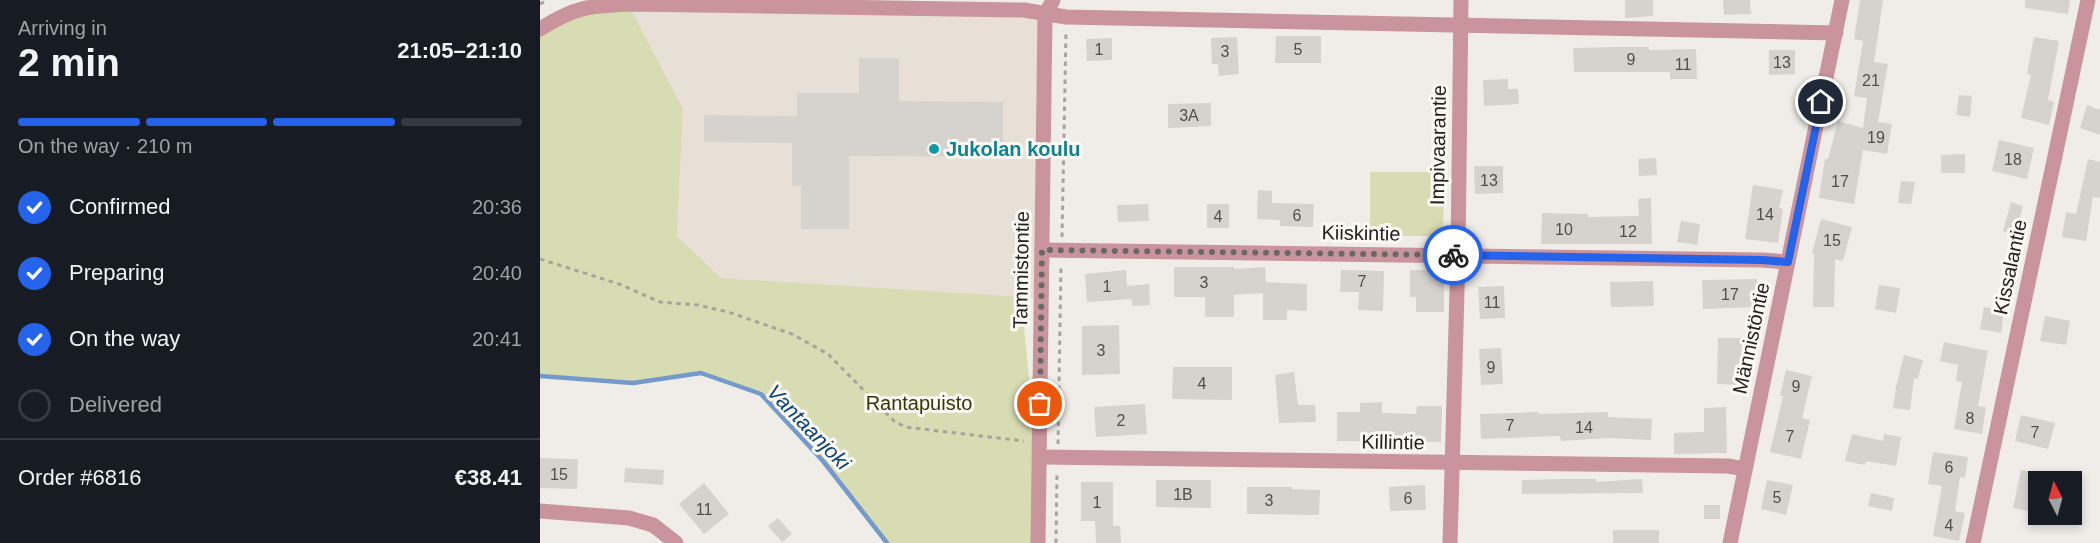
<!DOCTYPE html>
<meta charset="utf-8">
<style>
:root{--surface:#171b24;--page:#242831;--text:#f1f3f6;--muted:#9ea1a6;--line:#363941;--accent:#2563eb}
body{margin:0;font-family:Helvetica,sans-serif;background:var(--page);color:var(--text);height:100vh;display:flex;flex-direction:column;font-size:22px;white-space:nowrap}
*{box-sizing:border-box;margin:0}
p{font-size:20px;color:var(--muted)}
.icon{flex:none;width:33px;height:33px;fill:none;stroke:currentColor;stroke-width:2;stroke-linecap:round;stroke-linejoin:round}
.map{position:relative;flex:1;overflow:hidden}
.details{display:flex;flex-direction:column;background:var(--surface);width:540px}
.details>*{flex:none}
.needle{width:39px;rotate:354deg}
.buttons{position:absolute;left:1488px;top:471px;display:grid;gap:12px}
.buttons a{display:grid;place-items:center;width:54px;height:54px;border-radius:0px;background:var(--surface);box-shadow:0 3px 9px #0003;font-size:30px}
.pin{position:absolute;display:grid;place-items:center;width:51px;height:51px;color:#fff;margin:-26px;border:3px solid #fff;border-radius:50%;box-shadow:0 2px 6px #0007}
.courier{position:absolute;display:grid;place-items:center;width:60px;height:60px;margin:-30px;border:4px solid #2563eb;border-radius:50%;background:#fff;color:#222;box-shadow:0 2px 8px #0007}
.summary em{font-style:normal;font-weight:700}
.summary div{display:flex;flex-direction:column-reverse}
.summary{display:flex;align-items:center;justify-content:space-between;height:102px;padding:0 18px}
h1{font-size:39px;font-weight:700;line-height:45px}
.bar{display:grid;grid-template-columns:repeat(4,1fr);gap:9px 6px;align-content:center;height:72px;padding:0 18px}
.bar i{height:8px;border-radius:4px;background:var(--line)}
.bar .current{background:var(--accent)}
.bar p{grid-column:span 4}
.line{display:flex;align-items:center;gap:15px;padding:0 18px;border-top:2px solid var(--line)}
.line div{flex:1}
ol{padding:0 18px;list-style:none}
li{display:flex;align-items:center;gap:18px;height:66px}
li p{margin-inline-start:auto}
li .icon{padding:6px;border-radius:50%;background:var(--accent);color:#fff;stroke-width:4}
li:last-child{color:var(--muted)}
li i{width:33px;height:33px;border:3px solid var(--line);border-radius:50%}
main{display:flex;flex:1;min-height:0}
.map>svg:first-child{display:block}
.built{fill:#e8e0d6}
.green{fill:#d8dcb2}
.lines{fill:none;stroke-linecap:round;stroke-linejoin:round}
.stream{stroke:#729aca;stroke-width:4.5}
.building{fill:#d6d3cf}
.path{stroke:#a6a4a0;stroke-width:3;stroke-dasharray:4.5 4.5;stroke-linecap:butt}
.minor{stroke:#ca949c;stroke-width:15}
.done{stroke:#6a6865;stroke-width:6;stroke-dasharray:0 10.8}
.route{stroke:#2563eb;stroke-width:8}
.culture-dot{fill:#0f9aa8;stroke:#fdfaf6;stroke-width:2}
.labels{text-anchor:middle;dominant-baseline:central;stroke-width:6;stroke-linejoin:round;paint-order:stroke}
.number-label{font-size:16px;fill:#4f4e4b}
.street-label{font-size:20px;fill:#22211f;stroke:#fdfaf6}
.culture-label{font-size:20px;font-weight:bold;fill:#0d838f;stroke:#fdfaf6;text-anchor:start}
.park-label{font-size:20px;fill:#343704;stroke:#fdfaf6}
.water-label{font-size:21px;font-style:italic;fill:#07427d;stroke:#fdfaf6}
</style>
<main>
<section class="details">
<div class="summary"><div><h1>2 min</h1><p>Arriving in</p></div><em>21:05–21:10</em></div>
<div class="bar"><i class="current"></i><i class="current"></i><i class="current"></i><i></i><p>On the way · 210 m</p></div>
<ol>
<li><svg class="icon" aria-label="check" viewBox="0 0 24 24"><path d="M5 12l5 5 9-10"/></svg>Confirmed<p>20:36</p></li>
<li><svg class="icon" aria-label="check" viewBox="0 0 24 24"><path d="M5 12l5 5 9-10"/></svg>Preparing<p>20:40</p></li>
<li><svg class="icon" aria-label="check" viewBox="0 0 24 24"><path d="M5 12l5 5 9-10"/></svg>On the way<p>20:41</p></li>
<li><i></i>Delivered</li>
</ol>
<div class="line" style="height:78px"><div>Order #6816</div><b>€38.41</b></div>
</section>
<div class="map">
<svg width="1560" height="543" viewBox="0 0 1560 543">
<rect width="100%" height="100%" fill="#f0ede8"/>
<!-- built -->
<path class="built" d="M 88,4 L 505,15 L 502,299 L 181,278 L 137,236 L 143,110 Z"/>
<!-- green -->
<g class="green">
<path d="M 88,4 L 143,109 L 137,236 L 181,278 L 481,297 L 495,438 L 494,543 L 347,543 L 283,461 L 221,394 L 161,373 L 93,383 L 0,376 L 0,29 L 8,24 Z"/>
<path d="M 830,172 L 904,172 L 903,236 L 830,236 Z"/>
</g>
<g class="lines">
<!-- stream -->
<path class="stream" d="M 0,376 L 93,383 L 161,373 L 221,394 L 283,461 L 347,543"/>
</g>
<!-- building -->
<g class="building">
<path d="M 1085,0 L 1113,0 L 1113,16 L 1085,18 Z"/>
<path d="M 1183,0 L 1210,0 L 1211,14 L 1184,15 Z"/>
<path d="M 1320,0 L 1343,0 L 1334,62 L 1348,64 L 1338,122 L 1352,124 L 1347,154 L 1323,150 L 1314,204 L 1279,198 L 1285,159 L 1288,159 L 1298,121 L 1323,128 L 1327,98 L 1314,96 L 1323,41 L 1314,39 Z"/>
<path d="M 1485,0 L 1530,0 L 1528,14 L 1485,8 Z"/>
<path d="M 736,36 L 781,36 L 781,63 L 735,63 Z"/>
<path d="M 697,37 L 699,74 L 679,76 L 678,64 L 672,64 L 671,38 Z"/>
<path d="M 1494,37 L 1519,41 L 1508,100 L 1514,102 L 1509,125 L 1481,118 L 1491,75 L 1487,74 Z"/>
<path d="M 572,38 L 572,60 L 547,61 L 546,39 Z"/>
<path d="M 1073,47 L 1109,47 L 1109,50 L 1156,49 L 1157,79 L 1130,79 L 1130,72 L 1034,72 L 1033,48 Z"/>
<path d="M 1229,50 L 1255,50 L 1255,74 L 1229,75 Z"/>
<path d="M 319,58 L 359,58 L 359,101 L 463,102 L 463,157 L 309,156 L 309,229 L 261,229 L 261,186 L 252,186 L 252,143 L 164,142 L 164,115 L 257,116 L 257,93 L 319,93 Z"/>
<path d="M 968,79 L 968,89 L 978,89 L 979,104 L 944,106 L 943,80 Z"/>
<path d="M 1419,95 L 1432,96 L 1430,117 L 1416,115 Z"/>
<path d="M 671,103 L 671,126 L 628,128 L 628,104 Z"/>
<path d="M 1547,105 L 1560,110 L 1560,135 L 1540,128 Z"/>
<path d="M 1459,140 L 1494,148 L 1487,179 L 1452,171 Z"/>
<path d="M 1425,154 L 1425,173 L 1401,173 L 1401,155 Z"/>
<path d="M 1116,158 L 1117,175 L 1099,176 L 1098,159 Z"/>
<path d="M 1548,159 L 1560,162 L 1560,198 L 1553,197 L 1546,241 L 1522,237 L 1526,212 L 1536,214 Z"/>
<path d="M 934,166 L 963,166 L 963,193 L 935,194 Z"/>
<path d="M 1361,181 L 1375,182 L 1371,204 L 1358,203 Z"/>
<path d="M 1213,185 L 1243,190 L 1239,208 L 1243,209 L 1238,243 L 1205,239 Z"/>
<path d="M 718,190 L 732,191 L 732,203 L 774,204 L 773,227 L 740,226 L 740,220 L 717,219 Z"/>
<path d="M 1111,198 L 1112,244 L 1001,244 L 1002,213 L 1048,214 L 1048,217 L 1099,216 L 1098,199 Z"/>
<path d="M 1471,202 L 1483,206 L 1475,235 L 1463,231 Z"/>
<path d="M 608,204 L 609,221 L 578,222 L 577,205 Z"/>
<rect x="667" y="204" width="22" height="24"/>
<path d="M 1281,219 L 1312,227 L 1303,261 L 1295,259 L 1294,307 L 1273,307 L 1274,253 L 1272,253 Z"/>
<path d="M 1141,221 L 1160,224 L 1157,245 L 1137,242 Z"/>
<path d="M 634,267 L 694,267 L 694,269 L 725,267 L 726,282 L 767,284 L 767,311 L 747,310 L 747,320 L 723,320 L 723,293 L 694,295 L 694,317 L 665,317 L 665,297 L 634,297 Z"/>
<path d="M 586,270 L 587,286 L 609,284 L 610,305 L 592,306 L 592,299 L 547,302 L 545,274 Z"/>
<path d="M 801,270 L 844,271 L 843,311 L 818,310 L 819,292 L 800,292 Z"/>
<path d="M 870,270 L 896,270 L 896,277 L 904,277 L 904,312 L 876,312 L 876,297 L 870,297 Z"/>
<path d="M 1217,279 L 1217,307 L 1163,309 L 1162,280 Z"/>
<path d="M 1113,281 L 1114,306 L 1071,307 L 1070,282 Z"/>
<path d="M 1339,285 L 1360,288 L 1356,313 L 1335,309 Z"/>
<path d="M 964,286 L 965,318 L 940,319 L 938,287 Z"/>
<path d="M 1444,307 L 1464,310 L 1461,333 L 1440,329 Z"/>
<path d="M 1505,316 L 1530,321 L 1526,345 L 1500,341 Z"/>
<path d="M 579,325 L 580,374 L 542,375 L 542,326 Z"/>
<path d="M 1178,338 L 1203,338 L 1202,385 L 1177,384 Z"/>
<path d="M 1404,342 L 1448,351 L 1438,406 L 1446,407 L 1442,434 L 1414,429 L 1422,382 L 1416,381 L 1418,365 L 1400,361 Z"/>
<path d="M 961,348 L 963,384 L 941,385 L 939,349 Z"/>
<path d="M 1364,355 L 1383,360 L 1378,379 L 1374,378 L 1370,410 L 1353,408 L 1356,387 Z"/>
<path d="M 633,367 L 692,367 L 692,400 L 632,399 Z"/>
<path d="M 1246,370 L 1272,376 L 1262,418 L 1270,420 L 1261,459 L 1230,452 L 1243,396 L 1240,396 Z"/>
<path d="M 754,372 L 758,405 L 775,405 L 776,422 L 739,423 L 735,375 Z"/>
<path d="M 842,402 L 842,413 L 876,414 L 877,406 L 902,406 L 901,442 L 797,441 L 797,412 L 820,412 L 820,403 Z"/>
<path d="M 605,404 L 607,434 L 556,437 L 554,407 Z"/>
<path d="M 1186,407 L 1187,453 L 1134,454 L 1134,433 L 1164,432 L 1164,408 Z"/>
<path d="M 998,412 L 999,414 L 1068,412 L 1068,417 L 1112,419 L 1111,440 L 1069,438 L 1021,441 L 1020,436 L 941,439 L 940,414 Z"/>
<path d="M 1481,415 L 1515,423 L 1508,449 L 1475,441 Z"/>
<path d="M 1312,434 L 1343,441 L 1344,434 L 1361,437 L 1356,466 L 1326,461 L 1325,465 L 1305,461 Z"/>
<path d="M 1393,452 L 1428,457 L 1425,478 L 1420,477 L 1415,511 L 1425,513 L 1419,541 L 1393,536 L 1402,486 L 1388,484 Z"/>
<path d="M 0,458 L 38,459 L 37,489 L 0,488 Z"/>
<path d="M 85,468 L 124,470 L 123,485 L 84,482 Z"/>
<path d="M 1481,470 L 1498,473 L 1498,513 L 1473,508 Z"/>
<path d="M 1022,479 L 1056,479 L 1056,482 L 1102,479 L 1103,493 L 982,494 L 982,480 Z"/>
<path d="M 616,480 L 671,480 L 671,508 L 616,507 Z"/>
<path d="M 1227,480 L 1253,485 L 1246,515 L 1221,509 Z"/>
<path d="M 541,482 L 573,482 L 573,526 L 580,526 L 581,543 L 556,543 L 555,521 L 541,521 Z"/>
<path d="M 164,483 L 189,514 L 164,534 L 139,504 Z"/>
<path d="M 885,485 L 886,510 L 850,511 L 849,487 Z"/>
<path d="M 707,487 L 752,487 L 752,489 L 780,490 L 779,515 L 707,514 Z"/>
<path d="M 1331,493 L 1354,498 L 1352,511 L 1328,506 Z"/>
<rect x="1164" y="505" width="16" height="14"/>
<path d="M 238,518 L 252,534 L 242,542 L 228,526 Z"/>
<rect x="1073" y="530" width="46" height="13"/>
</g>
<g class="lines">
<!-- path -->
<g class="path">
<path d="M 0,4 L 8,0"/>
<path d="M 522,237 L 526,31"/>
<path d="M 0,259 L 79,284 L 120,302 L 158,305 L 188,312 L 252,334 L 288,354 L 354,421 L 365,427 L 484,441"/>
<path d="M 518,444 L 521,265"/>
<path d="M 516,543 L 517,472"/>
</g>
<!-- minor -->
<g class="minor">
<path d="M 0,29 C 35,7 48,6 88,4 L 484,10 L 526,17 L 1296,33"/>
<path d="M 502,250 L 1222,260 L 1248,262"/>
<path d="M 500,457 L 1188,466 L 1205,469"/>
<path d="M 0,511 L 89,518 L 113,525 L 136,543"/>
<path d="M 498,543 L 505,15 L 513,0"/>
<path d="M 910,543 L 918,255 L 921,0"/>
<path d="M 1190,543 L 1302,0"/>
<path d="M 1433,543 L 1548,0"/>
</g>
</g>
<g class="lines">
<!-- done -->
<path class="done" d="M 500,404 L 502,250 L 913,255"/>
<!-- route -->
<path class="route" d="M 913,255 L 1222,260 L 1248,262 L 1281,102"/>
</g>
<!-- markers -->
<circle class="culture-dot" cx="394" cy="149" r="6"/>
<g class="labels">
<!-- number labels -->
<g class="number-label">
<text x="559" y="49">1</text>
<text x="758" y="49">5</text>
<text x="685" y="51">3</text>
<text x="1091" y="59">9</text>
<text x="1242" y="62">13</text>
<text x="1143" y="64">11</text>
<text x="1331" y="80">21</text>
<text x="649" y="115">3A</text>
<text x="1336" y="137">19</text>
<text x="1473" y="159">18</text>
<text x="949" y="180">13</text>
<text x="1300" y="181">17</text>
<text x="1225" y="214">14</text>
<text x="757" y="215">6</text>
<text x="678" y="216">4</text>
<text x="1024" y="229">10</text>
<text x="1088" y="231">12</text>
<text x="1292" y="240">15</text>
<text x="822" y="281">7</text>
<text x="664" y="282">3</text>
<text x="567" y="286">1</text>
<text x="1190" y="294">17</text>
<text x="952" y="302">11</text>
<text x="561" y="350">3</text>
<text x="951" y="367">9</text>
<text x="662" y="383">4</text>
<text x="1256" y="386">9</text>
<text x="1430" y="418">8</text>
<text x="581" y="420">2</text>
<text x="970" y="425">7</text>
<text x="1044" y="427">14</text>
<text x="1495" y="432">7</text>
<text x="1250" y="436">7</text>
<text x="1409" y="467">6</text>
<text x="19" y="474">15</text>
<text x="643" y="494">1B</text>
<text x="1237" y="497">5</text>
<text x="868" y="498">6</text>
<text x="729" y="500">3</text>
<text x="557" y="502">1</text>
<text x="164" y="509">11</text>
<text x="1409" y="525">4</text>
</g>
<!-- street labels -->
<g class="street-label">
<text transform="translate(898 145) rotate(-89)">Impivaarantie</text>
<text transform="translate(821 233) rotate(1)">Kiiskintie</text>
<text transform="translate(1470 267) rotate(-78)">Kissalantie</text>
<text transform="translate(481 270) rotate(-89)">Tammistontie</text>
<text transform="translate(1211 338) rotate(-78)">Männistöntie</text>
<text transform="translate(853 442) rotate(1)">Killintie</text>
</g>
<!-- culture labels -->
<g class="culture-label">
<text x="406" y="149">Jukolan koulu</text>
</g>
<!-- park labels -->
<g class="park-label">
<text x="379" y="403">Rantapuisto</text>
</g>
<!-- water labels -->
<g class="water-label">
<text transform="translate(269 427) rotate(46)">Vantaanjoki</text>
</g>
</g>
</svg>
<div class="buttons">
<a><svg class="needle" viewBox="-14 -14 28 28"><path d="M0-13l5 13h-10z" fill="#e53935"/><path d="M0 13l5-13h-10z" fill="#9ea1a6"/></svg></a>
</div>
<div class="pin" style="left:500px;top:404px;background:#ea580c"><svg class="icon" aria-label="bag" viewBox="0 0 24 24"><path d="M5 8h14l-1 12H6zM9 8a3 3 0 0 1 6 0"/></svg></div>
<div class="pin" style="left:1281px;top:102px;background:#1f2937"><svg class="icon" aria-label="home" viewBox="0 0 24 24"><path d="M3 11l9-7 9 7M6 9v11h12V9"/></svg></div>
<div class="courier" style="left:913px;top:255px"><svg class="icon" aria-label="bike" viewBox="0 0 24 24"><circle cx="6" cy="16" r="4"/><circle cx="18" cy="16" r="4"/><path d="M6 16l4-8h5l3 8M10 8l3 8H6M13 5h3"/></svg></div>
</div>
</main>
